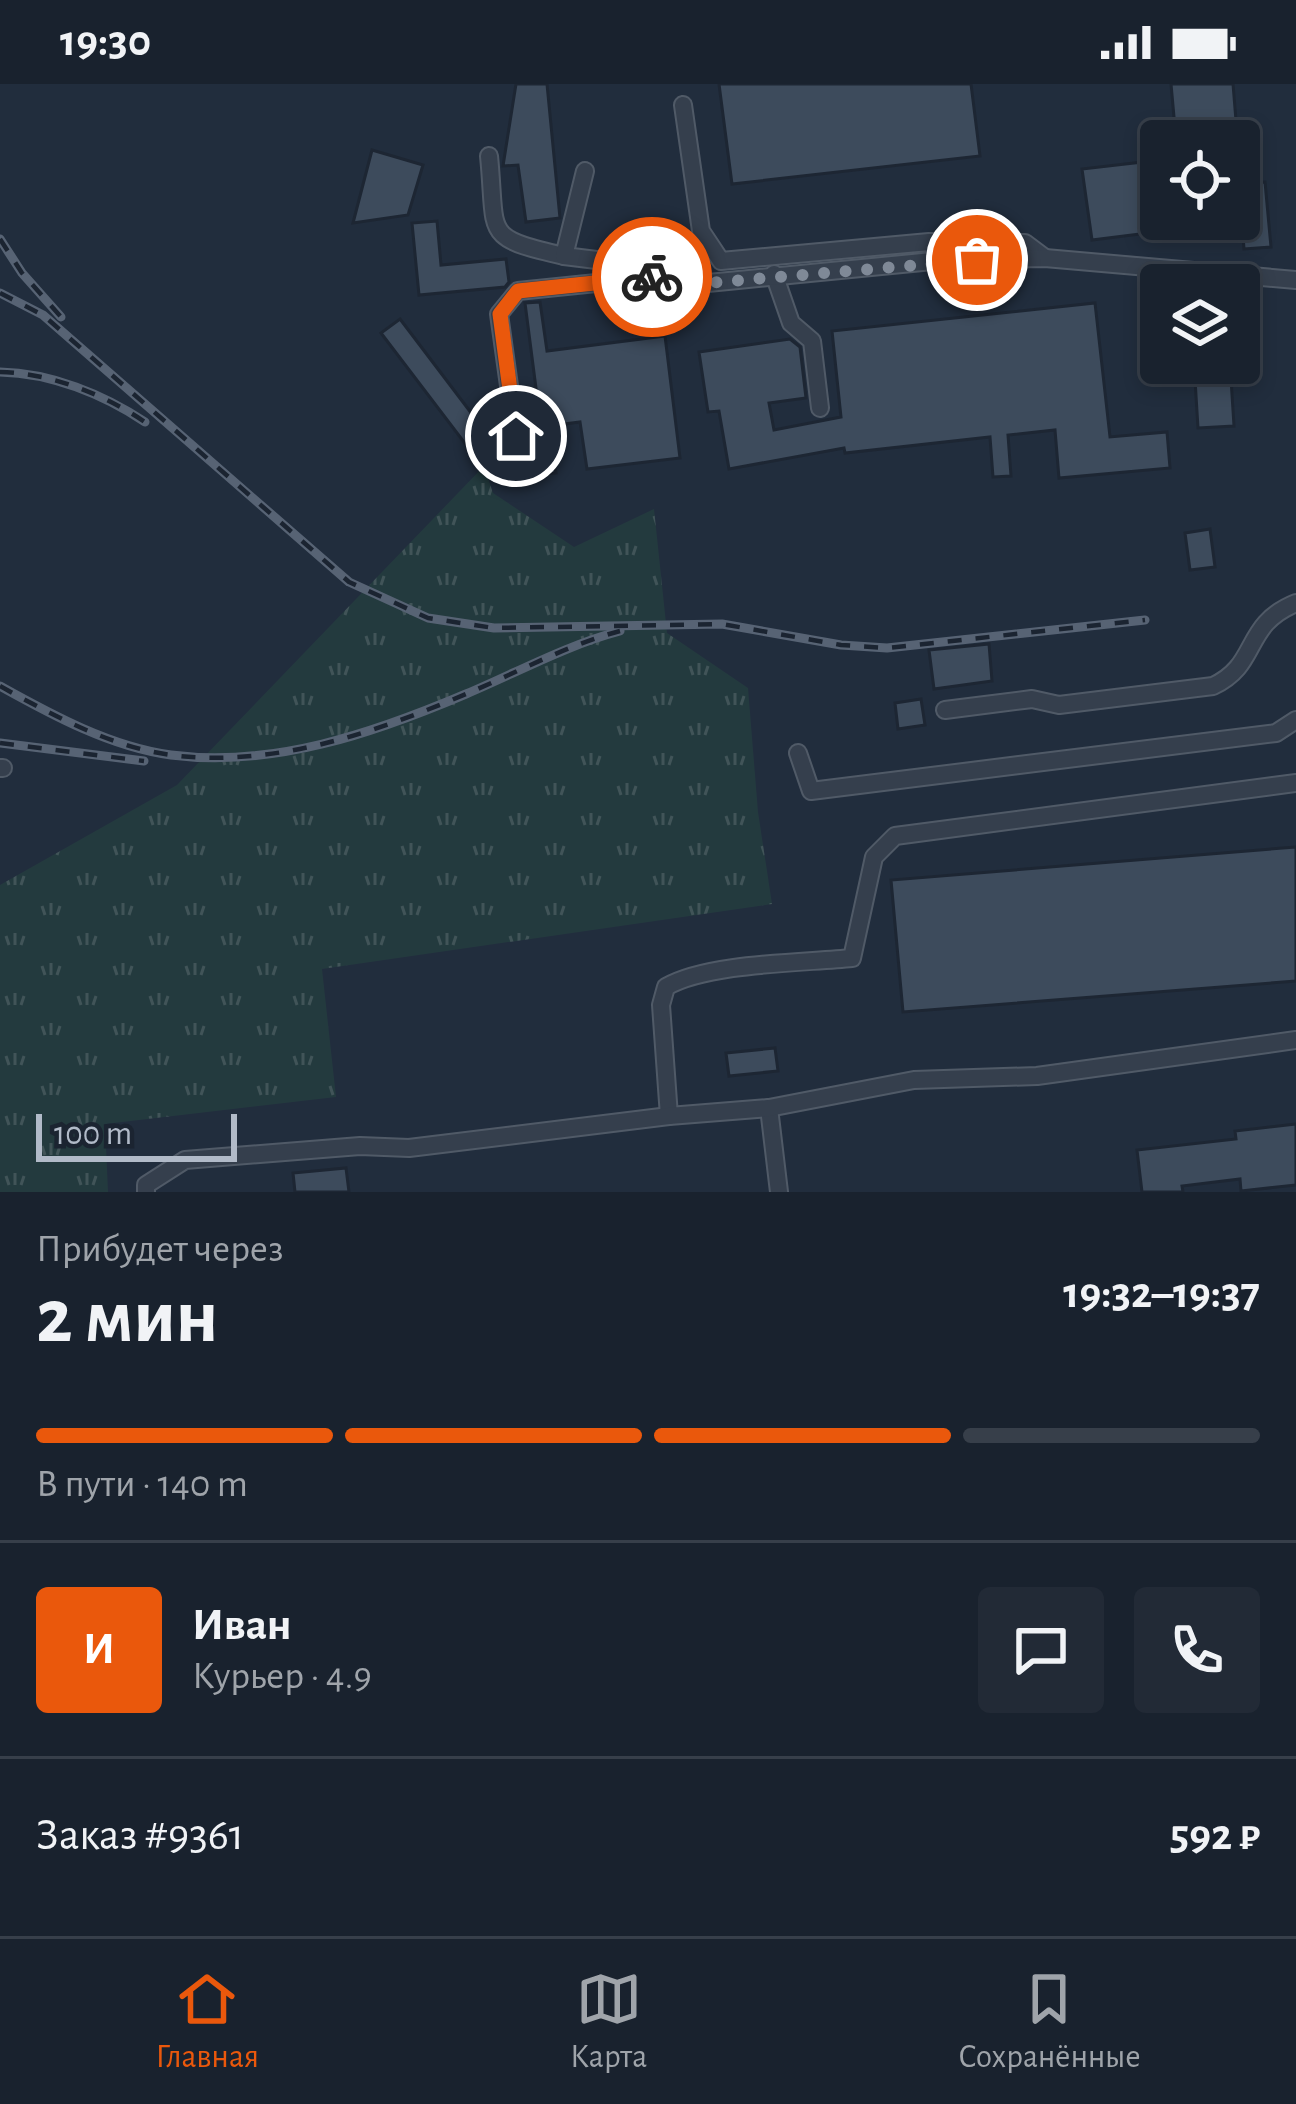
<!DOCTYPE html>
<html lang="ru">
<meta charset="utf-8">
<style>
:root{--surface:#19222e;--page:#222a36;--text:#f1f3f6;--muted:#9fa4aa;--line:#373f4a;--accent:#ea580c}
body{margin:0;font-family:"Alegreya Sans",sans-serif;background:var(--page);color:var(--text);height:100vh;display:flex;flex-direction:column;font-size:45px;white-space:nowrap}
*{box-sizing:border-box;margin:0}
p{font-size:39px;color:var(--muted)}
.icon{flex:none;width:66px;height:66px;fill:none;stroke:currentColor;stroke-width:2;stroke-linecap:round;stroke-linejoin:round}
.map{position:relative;height:1108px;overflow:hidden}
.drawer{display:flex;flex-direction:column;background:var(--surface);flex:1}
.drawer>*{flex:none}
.fabs{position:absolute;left:1140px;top:36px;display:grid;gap:24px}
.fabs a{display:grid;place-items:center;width:120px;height:120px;border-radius:12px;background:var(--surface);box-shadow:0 6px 18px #0003,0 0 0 3px var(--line);font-size:60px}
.scale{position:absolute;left:36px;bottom:30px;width:201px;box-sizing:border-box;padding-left:12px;border:6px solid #b1bac8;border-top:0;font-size:33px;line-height:42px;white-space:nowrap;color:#b1bac8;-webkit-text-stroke:9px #1b2431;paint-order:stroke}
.pin{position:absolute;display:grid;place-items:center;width:102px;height:102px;color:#fff;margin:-51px;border:6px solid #fff;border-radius:50%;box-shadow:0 3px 12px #0007}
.courier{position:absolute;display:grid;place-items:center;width:120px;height:120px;margin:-60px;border:9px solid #ea580c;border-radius:50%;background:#fff;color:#222;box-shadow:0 3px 15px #0007}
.headline em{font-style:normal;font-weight:600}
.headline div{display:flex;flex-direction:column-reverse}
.headline{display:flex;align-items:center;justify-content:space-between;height:204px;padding:0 36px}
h1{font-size:78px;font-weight:600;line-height:90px}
.bar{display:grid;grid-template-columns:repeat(4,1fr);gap:18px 12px;align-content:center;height:144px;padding:0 36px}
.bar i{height:15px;border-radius:9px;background:var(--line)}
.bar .selected{background:var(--accent)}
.bar p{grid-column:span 4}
.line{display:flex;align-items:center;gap:30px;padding:0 36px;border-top:3px solid var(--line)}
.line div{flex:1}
.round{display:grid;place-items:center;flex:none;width:126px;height:126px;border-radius:12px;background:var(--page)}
.status{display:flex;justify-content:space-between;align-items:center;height:84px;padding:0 60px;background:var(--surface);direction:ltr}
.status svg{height:33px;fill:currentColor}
.menu{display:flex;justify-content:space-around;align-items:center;height:168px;border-top:3px solid var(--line);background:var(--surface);font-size:33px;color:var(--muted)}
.menu a{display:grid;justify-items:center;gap:6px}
.menu .selected{color:var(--accent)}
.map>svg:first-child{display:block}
.grass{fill:url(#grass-tufts)}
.building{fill:#3d4b5c;stroke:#1d2633;stroke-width:3}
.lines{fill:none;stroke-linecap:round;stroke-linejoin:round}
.minor-casing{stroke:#505a67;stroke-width:20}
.minor{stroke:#353f4d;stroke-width:16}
.rail-casing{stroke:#576374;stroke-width:9}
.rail{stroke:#1b2431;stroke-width:4.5;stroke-dasharray:14;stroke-linecap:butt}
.done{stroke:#7f8997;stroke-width:12;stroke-dasharray:0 21.6}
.route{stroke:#ea580c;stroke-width:15}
</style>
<div class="status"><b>19:30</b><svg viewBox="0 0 49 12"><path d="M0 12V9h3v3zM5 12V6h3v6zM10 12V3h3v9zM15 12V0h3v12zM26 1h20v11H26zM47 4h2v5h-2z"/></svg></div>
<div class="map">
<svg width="1296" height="1108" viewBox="0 0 1296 1108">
<defs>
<pattern id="grass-tufts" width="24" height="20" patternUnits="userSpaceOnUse" patternTransform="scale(3)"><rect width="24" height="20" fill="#233a3e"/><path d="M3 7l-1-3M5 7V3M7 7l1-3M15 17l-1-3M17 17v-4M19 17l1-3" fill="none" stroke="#415458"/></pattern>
</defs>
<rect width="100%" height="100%" fill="#212d3d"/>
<!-- grass -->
<path class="grass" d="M 484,382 L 493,409 L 574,463 L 654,425 L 667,549 L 748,604 L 758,728 L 772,820 L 322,885 L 336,1013 L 105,1040 L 108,1108 L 0,1108 L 0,801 L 177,701 Z"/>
<!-- building -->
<g class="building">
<path d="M 516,0 L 547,0 L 560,134 L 526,138 L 518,81 L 503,82 Z"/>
<path d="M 719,0 L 971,0 L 980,72 L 732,100 Z"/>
<path d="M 1171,0 L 1233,0 L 1237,49 L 1176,55 Z"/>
<path d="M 372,66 L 423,81 L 408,131 L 353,139 Z"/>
<path d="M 1160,76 L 1164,147 L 1092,156 L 1082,85 Z"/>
<path d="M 1265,98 L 1271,163 L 1244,165 L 1239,99 Z"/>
<path d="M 437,137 L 441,181 L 506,175 L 509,198 L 505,203 L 419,211 L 412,139 Z"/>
<path d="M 540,218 L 547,267 L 665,252 L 680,374 L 587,385 L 580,338 L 541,343 L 525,219 Z"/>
<path d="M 1095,219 L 1110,353 L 1167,348 L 1170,384 L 1059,394 L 1055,346 L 1008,351 L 1011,392 L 993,393 L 990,353 L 845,369 L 844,364 L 729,385 L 719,327 L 708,328 L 699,268 L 790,255 L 800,263 L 806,314 L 769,319 L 774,346 L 841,333 L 832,247 Z"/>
<path d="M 400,235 L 497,363 L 517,365 L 550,357 L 556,389 L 492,395 L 381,249 Z"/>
<path d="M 1194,279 L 1230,279 L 1234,342 L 1198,344 Z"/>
<path d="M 1210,445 L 1215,483 L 1190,486 L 1185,449 Z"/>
<path d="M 989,560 L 992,597 L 934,605 L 929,566 Z"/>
<path d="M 921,615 L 925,641 L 898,645 L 895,619 Z"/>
<path d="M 1296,763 L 1296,897 L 903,928 L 891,796 Z"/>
<path d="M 775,964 L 778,987 L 729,992 L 726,969 Z"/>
<path d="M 1296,1040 L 1296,1101 L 1241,1107 L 1240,1095 L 1182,1102 L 1183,1108 L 1142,1108 L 1137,1066 L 1236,1055 L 1235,1047 Z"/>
<path d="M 346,1084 L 349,1108 L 295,1108 L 293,1089 Z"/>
</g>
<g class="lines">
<!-- minor casing -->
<g class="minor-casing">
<g id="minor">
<path d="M 683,21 L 701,147 L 721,177 L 929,158 L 1025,159 L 1045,174"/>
<path d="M 489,72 C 497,152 481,153 564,172"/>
<path d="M 585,87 L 564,172 L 621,179 L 649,190"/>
<path d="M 774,190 L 791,239 L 812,257 L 820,324"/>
<path d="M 516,352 L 499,230 L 518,207 L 655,193 L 708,199 L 943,176 L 1045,174 L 1296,196"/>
<path d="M 945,626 L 1032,615 L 1059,621 L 1213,602 C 1260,580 1242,541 1296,519"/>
<path d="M 798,669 L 811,707 L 1276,649 L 1296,636"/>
<path d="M 0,684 L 3,684"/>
<path d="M 769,1024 L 779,1108"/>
<path d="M 669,1032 L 661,921 L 666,903 C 707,879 801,879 852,874 L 874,773 L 895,752 L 1296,699"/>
<path d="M 146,1108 L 146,1101 L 185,1076 L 360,1062 L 409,1064 L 669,1032 L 769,1024 L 914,996 L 1037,992 L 1296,956"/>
</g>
</g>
<!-- minor -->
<use href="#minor" class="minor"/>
<!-- rail casing -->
<g class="rail-casing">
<g id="rail">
<path d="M 0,155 L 22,189 L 61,233"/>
<path d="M 0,209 L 43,231 L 349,498 L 428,534 L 494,544 L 722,540 L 841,561 L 887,564 L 1145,536"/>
<path d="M 0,288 C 51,289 103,310 145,338"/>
<path d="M 0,602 C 52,631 111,663 171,671 C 273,684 374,649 466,610 C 516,589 567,561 620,547"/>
<path d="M 0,659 L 144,677"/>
</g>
</g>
<!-- rail -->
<use href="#rail" class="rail"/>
</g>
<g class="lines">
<!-- done -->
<path class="done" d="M 652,193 L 708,199 L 977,176"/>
<!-- route -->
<path class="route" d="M 516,352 L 500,230 L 518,207 L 652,193"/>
</g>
</svg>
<div class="fabs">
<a><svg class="icon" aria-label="locate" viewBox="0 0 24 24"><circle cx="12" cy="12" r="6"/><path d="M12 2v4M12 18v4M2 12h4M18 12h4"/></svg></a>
<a><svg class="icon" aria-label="layers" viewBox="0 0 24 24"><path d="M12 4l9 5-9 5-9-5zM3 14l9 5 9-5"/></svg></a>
</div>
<div class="scale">100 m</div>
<div class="pin" style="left:977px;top:176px;background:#ea580c"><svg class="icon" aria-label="bag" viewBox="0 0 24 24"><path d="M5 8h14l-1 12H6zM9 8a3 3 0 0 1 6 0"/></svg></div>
<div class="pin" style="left:516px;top:352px;background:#1f2937"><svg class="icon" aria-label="home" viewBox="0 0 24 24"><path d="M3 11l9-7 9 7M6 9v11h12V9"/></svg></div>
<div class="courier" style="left:652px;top:193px"><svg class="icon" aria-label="bike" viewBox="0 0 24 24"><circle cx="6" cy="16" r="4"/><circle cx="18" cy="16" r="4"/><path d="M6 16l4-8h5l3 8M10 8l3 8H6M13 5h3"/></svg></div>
</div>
<section class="drawer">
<div class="headline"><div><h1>2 мин</h1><p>Прибудет через</p></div><em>19:32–19:37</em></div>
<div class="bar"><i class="selected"></i><i class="selected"></i><i class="selected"></i><i></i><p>В пути · 140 m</p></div>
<div class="line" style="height:216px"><b class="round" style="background:var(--accent);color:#fff">И</b><div><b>Иван</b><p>Курьер · 4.9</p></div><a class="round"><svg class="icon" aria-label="chat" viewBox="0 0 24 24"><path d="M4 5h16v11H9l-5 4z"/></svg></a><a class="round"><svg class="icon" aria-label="phone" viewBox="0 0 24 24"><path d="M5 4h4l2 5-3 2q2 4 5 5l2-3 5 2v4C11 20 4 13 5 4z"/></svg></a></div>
<div class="line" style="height:156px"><div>Заказ #9361</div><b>592 ₽</b></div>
</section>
<nav class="menu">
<a class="selected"><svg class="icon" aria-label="home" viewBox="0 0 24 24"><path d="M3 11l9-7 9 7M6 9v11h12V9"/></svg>Главная</a>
<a><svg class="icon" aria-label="map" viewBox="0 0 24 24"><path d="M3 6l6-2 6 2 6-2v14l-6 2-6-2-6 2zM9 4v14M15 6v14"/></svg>Карта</a>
<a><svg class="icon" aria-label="saved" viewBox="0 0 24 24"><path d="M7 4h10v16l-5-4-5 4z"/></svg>Сохранённые</a>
</nav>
